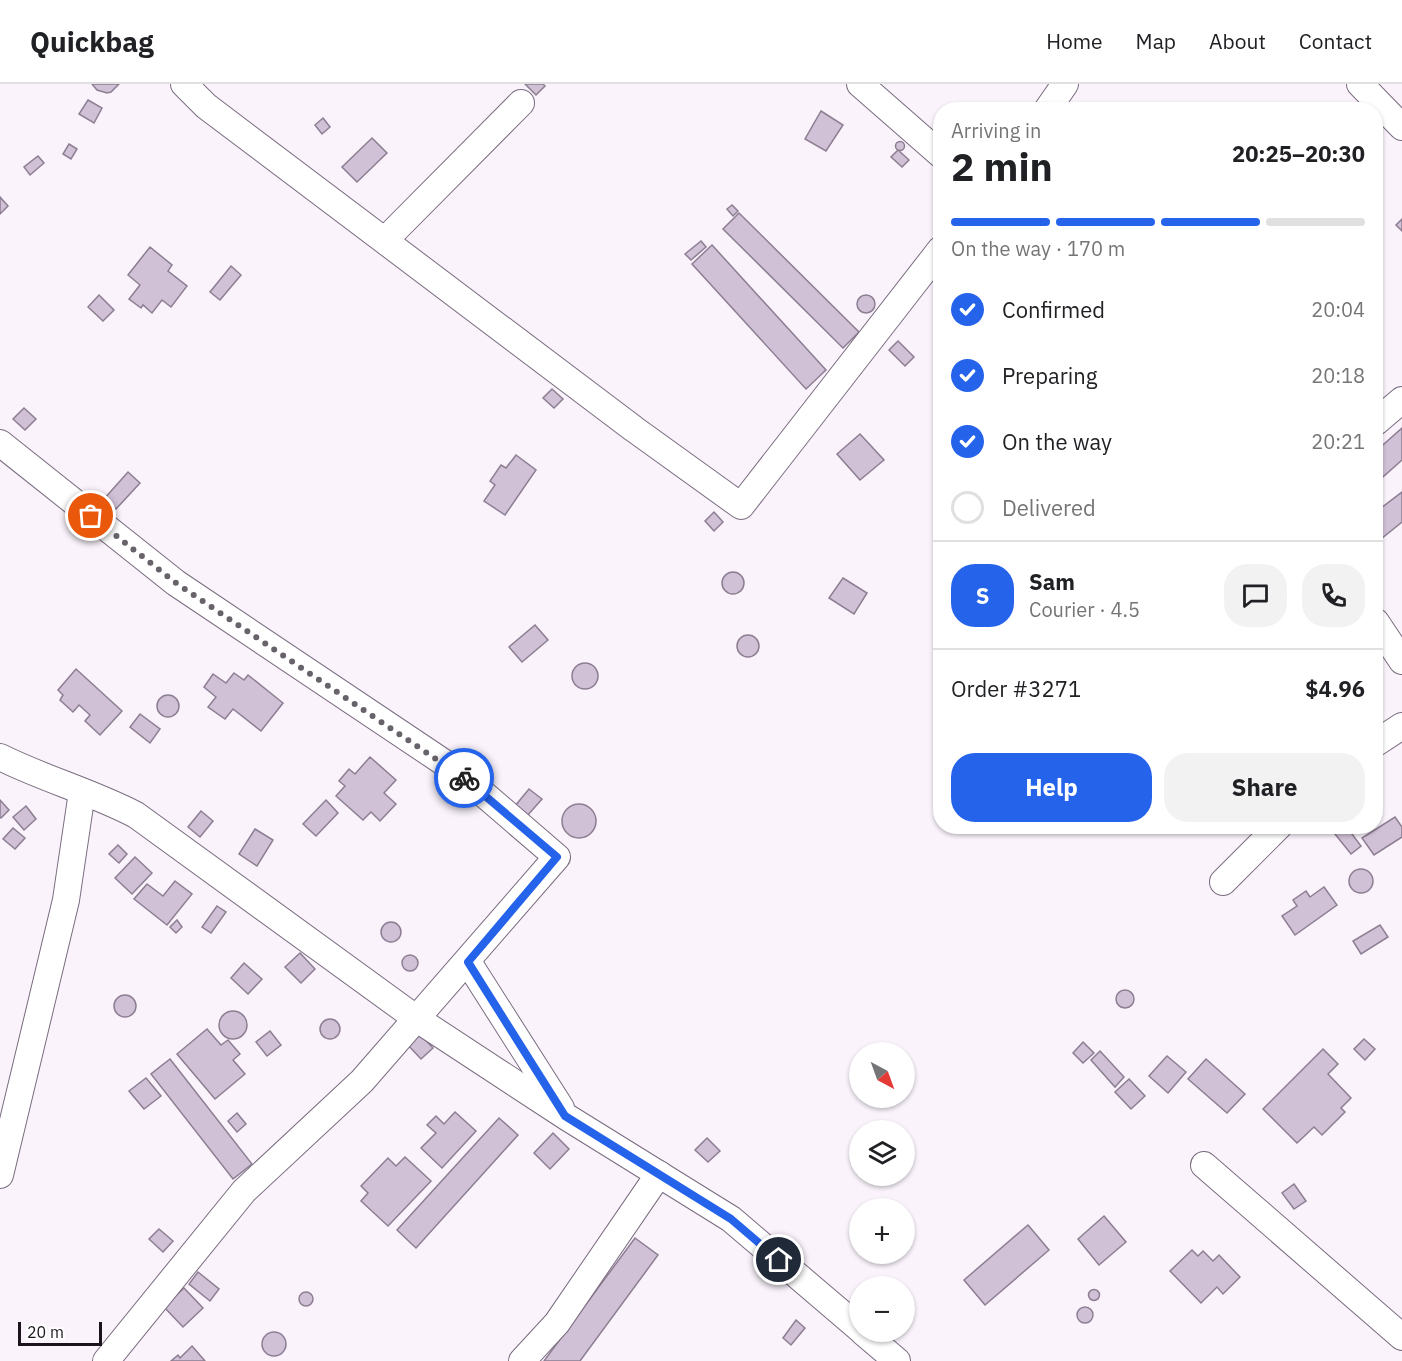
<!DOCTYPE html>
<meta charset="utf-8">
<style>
:root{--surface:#fff;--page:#f2f2f2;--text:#202124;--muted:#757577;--line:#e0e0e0;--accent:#2563eb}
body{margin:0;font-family:"IBM Plex Sans",sans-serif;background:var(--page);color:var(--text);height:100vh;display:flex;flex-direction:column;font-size:22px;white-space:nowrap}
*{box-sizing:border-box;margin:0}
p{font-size:20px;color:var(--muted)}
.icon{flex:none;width:33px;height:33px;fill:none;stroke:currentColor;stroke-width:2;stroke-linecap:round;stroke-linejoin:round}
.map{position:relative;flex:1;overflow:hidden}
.drawer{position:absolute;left:933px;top:18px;width:450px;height:732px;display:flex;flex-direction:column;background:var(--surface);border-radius:24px;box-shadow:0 2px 4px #0004}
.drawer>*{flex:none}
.needle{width:39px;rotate:139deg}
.buttons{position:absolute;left:849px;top:958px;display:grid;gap:12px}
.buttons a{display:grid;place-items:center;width:66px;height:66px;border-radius:50%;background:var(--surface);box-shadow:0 2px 4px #0004;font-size:30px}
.scale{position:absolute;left:18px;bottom:15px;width:84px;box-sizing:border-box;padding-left:6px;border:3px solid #1a151c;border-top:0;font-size:16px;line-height:21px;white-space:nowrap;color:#1a151c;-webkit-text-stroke:4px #fff;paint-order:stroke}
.pin{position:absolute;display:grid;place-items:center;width:51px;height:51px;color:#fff;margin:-26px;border:3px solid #fff;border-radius:50%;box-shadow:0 2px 6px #0007}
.courier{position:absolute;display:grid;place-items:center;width:60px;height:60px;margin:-30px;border:4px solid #2563eb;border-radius:50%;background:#fff;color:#222;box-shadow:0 2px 8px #0007}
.head em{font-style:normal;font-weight:800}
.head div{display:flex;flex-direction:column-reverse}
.head{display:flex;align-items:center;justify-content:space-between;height:102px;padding:0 18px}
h1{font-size:39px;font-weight:800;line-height:45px}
.bar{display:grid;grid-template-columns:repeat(4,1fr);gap:9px 6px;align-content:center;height:72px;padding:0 18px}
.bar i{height:8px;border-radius:4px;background:var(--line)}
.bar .current{background:var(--accent)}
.bar p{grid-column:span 4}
.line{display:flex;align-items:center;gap:15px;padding:0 18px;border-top:2px solid var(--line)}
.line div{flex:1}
.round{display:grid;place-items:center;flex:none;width:63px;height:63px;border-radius:24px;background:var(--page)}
ol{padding:0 18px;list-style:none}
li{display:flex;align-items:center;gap:18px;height:66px}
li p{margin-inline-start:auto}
li .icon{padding:6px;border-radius:50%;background:var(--accent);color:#fff;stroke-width:4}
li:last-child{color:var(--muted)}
li i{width:33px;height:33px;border:3px solid var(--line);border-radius:50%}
.cta{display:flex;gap:12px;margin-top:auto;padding:12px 18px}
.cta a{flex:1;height:69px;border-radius:24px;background:var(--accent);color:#fff;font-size:24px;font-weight:800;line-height:69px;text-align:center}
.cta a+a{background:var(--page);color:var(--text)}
header{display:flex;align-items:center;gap:36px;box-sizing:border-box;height:84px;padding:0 30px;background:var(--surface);border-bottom:2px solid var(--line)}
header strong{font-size:28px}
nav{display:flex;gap:33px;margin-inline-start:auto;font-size:21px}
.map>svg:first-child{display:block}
.building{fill:#d1c1d7;stroke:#8d7e92;stroke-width:1.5}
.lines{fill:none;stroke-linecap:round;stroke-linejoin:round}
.minor-casing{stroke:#796b7f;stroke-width:28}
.minor{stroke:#fff;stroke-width:26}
.done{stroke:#68636a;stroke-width:6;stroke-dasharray:0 10.8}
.route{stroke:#2563eb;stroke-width:8}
</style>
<header>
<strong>Quickbag</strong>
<nav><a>Home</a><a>Map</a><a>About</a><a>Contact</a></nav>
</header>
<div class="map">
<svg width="1402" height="1277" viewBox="0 0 1402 1277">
<rect width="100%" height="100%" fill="#faf3fc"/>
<!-- building -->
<g class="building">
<path d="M 92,0 L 119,0 L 111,8 L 107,9 L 97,6 Z"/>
<path d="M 525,0 L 543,0 L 545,2 L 536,11 Z"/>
<path d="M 88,16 L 102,24 L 94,39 L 79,30 Z"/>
<path d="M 821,27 L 843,41 L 826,67 L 805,55 Z"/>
<path d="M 323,34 L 330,43 L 322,50 L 315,41 Z"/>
<path d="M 372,54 L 387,69 L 357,98 L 342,83 Z"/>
<circle cx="900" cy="62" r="4.5"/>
<path d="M 69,60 L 77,65 L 71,75 L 63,70 Z"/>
<path d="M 898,66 L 909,76 L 902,83 L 891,73 Z"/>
<path d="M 38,72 L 44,79 L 30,91 L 24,83 Z"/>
<path d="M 0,113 L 8,122 L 0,130 Z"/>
<path d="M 732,121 L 738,127 L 733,132 L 727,125 Z"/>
<path d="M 739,129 L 859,248 L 843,264 L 723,145 Z"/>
<path d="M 1402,135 L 1402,147 L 1396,141 Z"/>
<path d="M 701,157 L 706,163 L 691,176 L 685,170 Z"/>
<path d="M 712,161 L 826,286 L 806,305 L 692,180 Z"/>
<path d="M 150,163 L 172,181 L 168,187 L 187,202 L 171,223 L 162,216 L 152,229 L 143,221 L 141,224 L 129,215 L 140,201 L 128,191 Z"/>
<path d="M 231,182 L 241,191 L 220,216 L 210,208 Z"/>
<path d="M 99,211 L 114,226 L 103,237 L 88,223 Z"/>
<circle cx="866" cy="220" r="9"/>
<path d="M 898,257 L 914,273 L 905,282 L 889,266 Z"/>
<path d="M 552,305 L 563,315 L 554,324 L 543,314 Z"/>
<path d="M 24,324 L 36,335 L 25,346 L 13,335 Z"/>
<path d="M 1402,344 L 1402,376 L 1376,399 L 1376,367 Z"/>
<path d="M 860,350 L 884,376 L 860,396 L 837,370 Z"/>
<path d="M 516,371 L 536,386 L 505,431 L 484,417 L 495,401 L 490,397 L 501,381 L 506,384 Z"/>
<path d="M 128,388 L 140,399 L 116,425 L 104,415 Z"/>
<path d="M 1402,408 L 1402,438 L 1376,459 L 1376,419 L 1381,424 Z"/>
<path d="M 714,428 L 723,438 L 714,447 L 705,437 Z"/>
<circle cx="733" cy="499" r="11"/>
<path d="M 843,494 L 867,509 L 854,530 L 829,514 Z"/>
<path d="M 535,541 L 548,556 L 522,578 L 509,563 Z"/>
<circle cx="748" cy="562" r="11"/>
<circle cx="585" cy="592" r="13"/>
<path d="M 76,585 L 122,627 L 100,651 L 85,637 L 90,631 L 79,621 L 73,628 L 60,616 L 63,611 L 58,606 Z"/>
<path d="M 234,589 L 244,596 L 248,591 L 283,619 L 261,647 L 233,625 L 225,635 L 208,623 L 216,613 L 204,603 L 213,590 L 226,599 Z"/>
<circle cx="168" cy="622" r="11"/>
<path d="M 140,630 L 160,645 L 150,659 L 130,643 Z"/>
<path d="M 370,673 L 396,696 L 384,709 L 396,720 L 380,737 L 371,728 L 363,736 L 336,712 L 345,702 L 339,697 L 349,685 L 355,690 Z"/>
<path d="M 529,705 L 542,715 L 527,732 L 515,722 Z"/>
<path d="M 0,716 L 9,726 L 1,734 L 0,733 Z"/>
<path d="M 326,716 L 338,729 L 316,752 L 303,740 Z"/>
<circle cx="579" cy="737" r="17"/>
<path d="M 26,722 L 36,735 L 24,746 L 13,733 Z"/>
<path d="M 201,727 L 213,737 L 200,753 L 188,743 Z"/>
<path d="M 1395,733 L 1402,743 L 1402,753 L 1374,771 L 1362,754 Z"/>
<path d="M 1334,742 L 1346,742 L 1361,762 L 1351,770 L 1331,745 Z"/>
<path d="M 13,744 L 25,754 L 15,765 L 3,755 Z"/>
<path d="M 255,745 L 273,756 L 257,782 L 239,770 Z"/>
<path d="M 118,761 L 127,770 L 119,779 L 109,770 Z"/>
<path d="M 135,773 L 152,789 L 132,810 L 115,794 Z"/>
<circle cx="1361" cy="797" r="12"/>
<path d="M 175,797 L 192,810 L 167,841 L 134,815 L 147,800 L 163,812 Z"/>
<path d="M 1324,803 L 1337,821 L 1295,851 L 1282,832 L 1297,822 L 1293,816 L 1306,807 L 1310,813 Z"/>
<path d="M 217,822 L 226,828 L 211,849 L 202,843 Z"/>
<path d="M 177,836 L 182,843 L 176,849 L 170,843 Z"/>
<circle cx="391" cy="848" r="10"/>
<path d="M 1380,841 L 1388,853 L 1361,870 L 1353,857 Z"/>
<path d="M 300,869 L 315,885 L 301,899 L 285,883 Z"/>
<circle cx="410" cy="879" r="8"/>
<path d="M 244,879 L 262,895 L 248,910 L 231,894 Z"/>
<circle cx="1125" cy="915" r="9"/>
<circle cx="125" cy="922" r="11"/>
<circle cx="233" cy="941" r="14"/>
<circle cx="330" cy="945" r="10"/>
<path d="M 207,945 L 221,961 L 228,956 L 240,970 L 233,976 L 245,990 L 215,1015 L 177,970 Z"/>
<path d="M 270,947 L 281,961 L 267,972 L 256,958 Z"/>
<path d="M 419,949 L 433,964 L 421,975 L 407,960 Z"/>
<path d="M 1364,955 L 1375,965 L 1365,976 L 1354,965 Z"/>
<path d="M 1083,958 L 1094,969 L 1083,979 L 1073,969 Z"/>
<path d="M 1323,965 L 1338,980 L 1328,990 L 1351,1014 L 1341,1024 L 1345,1028 L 1322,1051 L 1314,1043 L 1297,1059 L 1263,1025 Z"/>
<path d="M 1100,967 L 1124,993 L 1115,1003 L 1091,976 Z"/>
<path d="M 1167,972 L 1186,988 L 1168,1009 L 1149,992 Z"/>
<path d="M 170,975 L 252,1080 L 233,1095 L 151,990 Z"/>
<path d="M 1206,975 L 1245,1010 L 1227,1029 L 1188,995 Z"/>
<path d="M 146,994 L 161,1012 L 144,1025 L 129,1007 Z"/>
<path d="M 1129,995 L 1145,1012 L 1131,1025 L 1115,1008 Z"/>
<path d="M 455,1028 L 476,1047 L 442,1084 L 421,1064 L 436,1049 L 427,1041 L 436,1032 L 444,1040 Z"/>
<path d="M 237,1029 L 246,1040 L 237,1048 L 228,1037 Z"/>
<path d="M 499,1034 L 518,1051 L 416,1164 L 397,1146 Z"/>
<path d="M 553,1049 L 569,1065 L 550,1085 L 534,1069 Z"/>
<path d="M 707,1054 L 720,1067 L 708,1078 L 695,1066 Z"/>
<path d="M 405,1073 L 431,1097 L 388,1142 L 361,1117 L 368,1109 L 361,1102 L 388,1074 L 396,1082 Z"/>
<path d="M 1294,1100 L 1306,1117 L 1294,1125 L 1282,1109 Z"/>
<path d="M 1104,1132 L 1126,1158 L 1099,1181 L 1078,1155 Z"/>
<path d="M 1028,1141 L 1049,1166 L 985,1221 L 964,1196 Z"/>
<path d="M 159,1145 L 173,1157 L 163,1168 L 149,1155 Z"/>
<path d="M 635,1154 L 658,1171 L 580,1277 L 544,1277 Z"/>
<path d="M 1192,1166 L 1198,1172 L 1203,1167 L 1213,1177 L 1219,1171 L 1240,1193 L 1223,1210 L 1217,1203 L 1201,1219 L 1170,1187 Z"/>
<path d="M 198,1188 L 219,1205 L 210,1217 L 189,1200 Z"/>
<path d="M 184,1204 L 203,1224 L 183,1243 L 164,1223 Z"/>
<circle cx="1094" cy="1211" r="5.5"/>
<circle cx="306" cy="1215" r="7"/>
<circle cx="1085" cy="1231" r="8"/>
<path d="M 796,1236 L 805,1244 L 791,1261 L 783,1254 Z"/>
<circle cx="274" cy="1260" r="12"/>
<path d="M 192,1262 L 205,1277 L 171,1277 L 178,1271 L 180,1274 Z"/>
</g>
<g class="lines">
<!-- minor casing -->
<g class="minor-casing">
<g id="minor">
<path d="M 184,0 L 206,22 L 634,345 L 741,422 L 940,166"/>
<path d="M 860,0 L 940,70"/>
<path d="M 1360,0 L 1402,43"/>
<path d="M 1047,26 L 1065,0"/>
<path d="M 385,156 L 521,19"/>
<path d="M 1376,338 L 1402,316"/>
<path d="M 0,359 L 176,499 L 458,688 L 557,773 L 362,997 L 244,1107 L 106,1277"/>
<path d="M 1376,538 L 1402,577"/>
<path d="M 1376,659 L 1402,642"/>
<path d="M 0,673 C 44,695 92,708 136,731 L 417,935 L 565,1032 L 731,1135 L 860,1245"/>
<path d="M 1223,798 L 1279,742"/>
<path d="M 468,878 L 561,1024"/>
<path d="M 1204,1081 L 1402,1253"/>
<path d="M 0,1091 L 66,816 L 82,708"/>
<path d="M 863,1248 L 897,1277"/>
<path d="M 522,1277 L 557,1239 L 659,1090"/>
</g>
</g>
<!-- minor -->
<use href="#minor" class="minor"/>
</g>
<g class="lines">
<!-- done -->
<path class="done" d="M 91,432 L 176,499 L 464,694"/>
<!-- route -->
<path class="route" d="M 464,694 L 557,773 L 468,878 L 565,1032 L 731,1135 L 779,1176"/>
</g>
</svg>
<div class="buttons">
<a><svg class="needle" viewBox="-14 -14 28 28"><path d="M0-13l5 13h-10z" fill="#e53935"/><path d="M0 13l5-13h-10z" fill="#757577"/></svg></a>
<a><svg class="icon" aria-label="layers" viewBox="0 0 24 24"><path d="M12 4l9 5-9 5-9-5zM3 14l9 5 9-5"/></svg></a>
<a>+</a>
<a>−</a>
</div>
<div class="scale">20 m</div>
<div class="pin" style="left:91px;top:432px;background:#ea580c"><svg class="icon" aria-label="bag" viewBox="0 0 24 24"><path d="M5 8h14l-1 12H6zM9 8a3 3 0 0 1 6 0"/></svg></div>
<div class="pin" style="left:779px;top:1176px;background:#1f2937"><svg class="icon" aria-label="home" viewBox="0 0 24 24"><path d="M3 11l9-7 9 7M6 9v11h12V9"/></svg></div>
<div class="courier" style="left:464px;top:694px"><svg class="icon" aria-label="bike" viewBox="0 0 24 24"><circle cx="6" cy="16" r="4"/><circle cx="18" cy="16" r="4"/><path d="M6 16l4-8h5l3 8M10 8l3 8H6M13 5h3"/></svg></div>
<section class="drawer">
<div class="head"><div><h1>2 min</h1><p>Arriving in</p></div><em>20:25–20:30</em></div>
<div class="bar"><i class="current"></i><i class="current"></i><i class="current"></i><i></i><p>On the way · 170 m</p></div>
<ol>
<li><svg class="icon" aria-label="check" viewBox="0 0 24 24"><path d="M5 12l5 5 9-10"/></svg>Confirmed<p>20:04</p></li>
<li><svg class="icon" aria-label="check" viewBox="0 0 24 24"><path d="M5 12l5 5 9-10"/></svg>Preparing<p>20:18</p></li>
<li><svg class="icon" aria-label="check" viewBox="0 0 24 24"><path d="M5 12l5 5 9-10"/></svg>On the way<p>20:21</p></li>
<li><i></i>Delivered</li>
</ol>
<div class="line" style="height:108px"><b class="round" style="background:var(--accent);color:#fff">S</b><div><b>Sam</b><p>Courier · 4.5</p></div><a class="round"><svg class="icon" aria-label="chat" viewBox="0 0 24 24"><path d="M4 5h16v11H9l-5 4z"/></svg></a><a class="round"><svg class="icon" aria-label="phone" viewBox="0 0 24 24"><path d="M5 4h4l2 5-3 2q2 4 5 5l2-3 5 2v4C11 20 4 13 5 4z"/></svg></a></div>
<div class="line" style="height:78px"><div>Order #3271</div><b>$4.96</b></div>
<div class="cta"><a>Help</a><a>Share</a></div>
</section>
</div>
